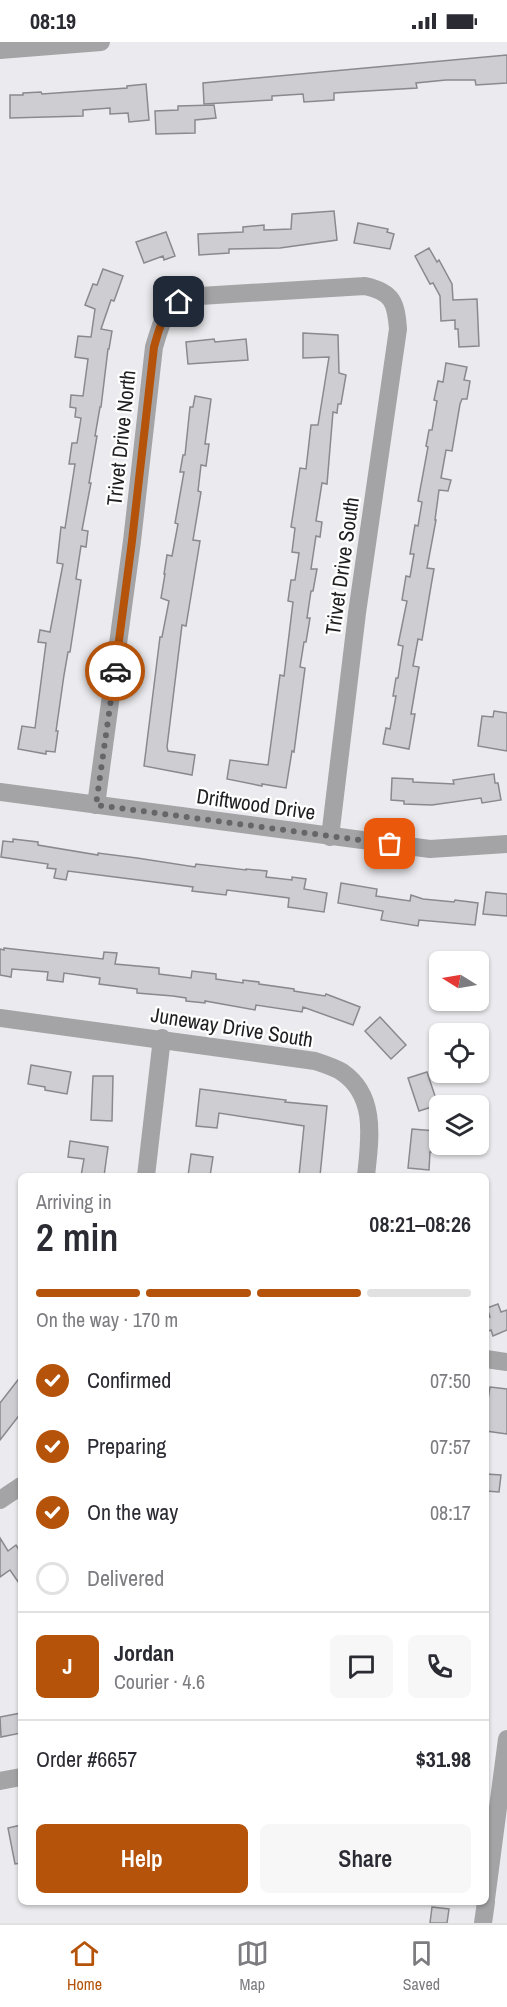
<!DOCTYPE html>
<meta charset="utf-8">
<style>
:root{--surface:#fff;--page:#f7f7f7;--text:#2b2b33;--muted:#7c7c81;--line:#e1e1e2;--accent:#b45309}
body{margin:0;font-family:"Archivo Narrow",sans-serif;background:var(--page);color:var(--text);height:100vh;display:flex;flex-direction:column;font-size:22px;white-space:nowrap}
*{box-sizing:border-box;margin:0}
p{font-size:20px;color:var(--muted)}
.icon{flex:none;width:33px;height:33px;fill:none;stroke:currentColor;stroke-width:2;stroke-linecap:round;stroke-linejoin:round}
.map{position:relative;flex:1;overflow:hidden}
.panel{position:absolute;left:18px;top:1131px;width:471px;height:732px;display:flex;flex-direction:column;background:var(--surface);border-radius:9px;box-shadow:0 2px 4px #0004}
.panel>*{flex:none}
.needle{width:39px;rotate:281deg}
.fabs{position:absolute;left:429px;top:909px;display:grid;gap:12px}
.fabs a{display:grid;place-items:center;width:60px;height:60px;border-radius:9px;background:var(--surface);box-shadow:0 2px 4px #0004;font-size:30px}
.pin{position:absolute;display:grid;place-items:center;width:51px;height:51px;color:#fff;margin:-26px;border-radius:12px;box-shadow:0 3px 9px #0006}
.courier{position:absolute;display:grid;place-items:center;width:60px;height:60px;margin:-30px;border:4px solid #b45309;border-radius:50%;background:#fff;color:#222;box-shadow:0 2px 8px #0007}
.headline em{font-style:normal;font-weight:600}
.headline div{display:flex;flex-direction:column-reverse}
.headline{display:flex;align-items:center;justify-content:space-between;height:102px;padding:0 18px}
h1{font-size:39px;font-weight:600;line-height:45px}
.bar{display:grid;grid-template-columns:repeat(4,1fr);gap:9px 6px;align-content:center;height:72px;padding:0 18px}
.bar i{height:8px;border-radius:4px;background:var(--line)}
.bar .on{background:var(--accent)}
.bar p{grid-column:span 4}
.line{display:flex;align-items:center;gap:15px;padding:0 18px;border-top:2px solid var(--line)}
.line div{flex:1}
.round{display:grid;place-items:center;flex:none;width:63px;height:63px;border-radius:9px;background:var(--page)}
ol{padding:0 18px;list-style:none}
li{display:flex;align-items:center;gap:18px;height:66px}
li p{margin-inline-start:auto}
li .icon{padding:6px;border-radius:50%;background:var(--accent);color:#fff;stroke-width:4}
li:last-child{color:var(--muted)}
li i{width:33px;height:33px;border:3px solid var(--line);border-radius:50%}
.cta{display:flex;gap:12px;margin-top:auto;padding:12px 18px}
.cta a{flex:1;height:69px;border-radius:9px;background:var(--accent);color:#fff;font-size:24px;font-weight:600;line-height:69px;text-align:center}
.cta a+a{background:var(--page);color:var(--text)}
.status{display:flex;justify-content:space-between;align-items:center;height:42px;padding:0 30px;background:var(--surface);direction:ltr}
.status svg{height:16px;fill:currentColor}
.dock{display:flex;justify-content:space-around;align-items:center;height:84px;border-top:2px solid var(--line);background:var(--surface);font-size:16px;color:var(--muted)}
.dock a{display:grid;justify-items:center;gap:3px}
.dock .on{color:var(--accent)}
.map>svg:first-child{display:block}
.building{fill:#ceced2;stroke:#8a8a8e;stroke-width:1.5}
.lines{fill:none;stroke-linecap:round;stroke-linejoin:round}
.street{stroke:#a4a4a6;stroke-width:18}
.done{stroke:#666669;stroke-width:6;stroke-dasharray:0 10.8}
.route{stroke:#b45309;stroke-width:8}
.labels{text-anchor:middle;dominant-baseline:central;stroke-width:4.5;stroke-linejoin:round;paint-order:stroke}
.street-label{font-size:21px;fill:#1f1f21;stroke:#fff}
</style>
<div class="status"><b>08:19</b><svg viewBox="0 0 49 12"><path d="M0 12V9h3v3zM5 12V6h3v6zM10 12V3h3v9zM15 12V0h3v12zM26 1h20v11H26zM47 4h2v5h-2z"/></svg></div>
<div class="map">
<svg width="507" height="1881" viewBox="0 0 507 1881">
<rect width="100%" height="100%" fill="#ebebef"/>
<!-- building -->
<g class="building">
<path d="M 507,13 L 507,41 L 476,43 L 475,38 L 446,38 L 416,41 L 417,46 L 334,51 L 334,58 L 304,60 L 303,52 L 272,54 L 272,58 L 204,62 L 203,41 Z"/>
<path d="M 146,42 L 149,78 L 129,80 L 128,71 L 110,72 L 110,66 L 83,68 L 83,74 L 10,76 L 10,53 L 23,53 L 23,51 L 41,50 L 42,52 L 127,46 L 127,44 Z"/>
<path d="M 214,63 L 216,76 L 195,78 L 195,91 L 156,92 L 155,69 L 178,68 L 178,64 Z"/>
<path d="M 334,169 L 337,198 L 280,206 L 229,207 L 229,211 L 199,213 L 198,192 L 243,190 L 243,185 L 264,183 L 264,188 L 291,187 L 292,172 Z"/>
<path d="M 358,181 L 388,187 L 387,190 L 394,192 L 390,207 L 354,201 Z"/>
<path d="M 166,190 L 175,214 L 164,218 L 163,214 L 144,221 L 136,200 Z"/>
<path d="M 429,206 L 437,220 L 439,218 L 452,242 L 453,258 L 477,257 L 479,304 L 459,305 L 458,287 L 455,287 L 455,278 L 441,279 L 440,254 L 433,241 L 430,242 L 415,214 Z"/>
<path d="M 103,227 L 123,234 L 114,259 L 111,258 L 101,287 L 112,289 L 109,307 L 108,307 L 101,365 L 100,365 L 95,394 L 97,394 L 89,441 L 91,441 L 82,488 L 88,489 L 86,505 L 81,504 L 76,537 L 81,538 L 70,610 L 68,610 L 64,633 L 56,689 L 58,689 L 55,710 L 46,709 L 46,712 L 18,707 L 22,684 L 35,686 L 46,601 L 38,600 L 40,588 L 50,590 L 63,522 L 57,521 L 61,485 L 65,486 L 75,422 L 69,422 L 72,401 L 77,401 L 81,376 L 75,375 L 76,366 L 70,365 L 71,353 L 83,354 L 88,317 L 75,315 L 78,294 L 91,295 L 95,267 L 85,263 L 93,242 L 97,243 Z"/>
<path d="M 303,291 L 338,293 L 339,331 L 346,333 L 341,362 L 338,362 L 337,371 L 333,370 L 327,442 L 322,441 L 316,479 L 322,480 L 320,495 L 316,494 L 311,527 L 317,527 L 313,549 L 311,549 L 307,576 L 310,576 L 306,600 L 304,600 L 300,625 L 305,626 L 294,710 L 292,709 L 286,746 L 262,742 L 262,744 L 227,737 L 230,718 L 268,723 L 280,633 L 284,634 L 293,560 L 288,559 L 291,538 L 295,538 L 299,511 L 292,510 L 295,486 L 291,485 L 300,426 L 306,427 L 311,383 L 318,383 L 329,315 L 303,316 Z"/>
<path d="M 214,297 L 215,300 L 246,297 L 248,318 L 188,322 L 186,300 Z"/>
<path d="M 446,321 L 467,325 L 464,338 L 470,339 L 467,357 L 462,357 L 460,362 L 452,409 L 446,408 L 441,436 L 451,438 L 448,449 L 439,448 L 435,478 L 436,478 L 427,526 L 434,527 L 430,550 L 422,598 L 418,597 L 413,624 L 419,625 L 411,672 L 415,672 L 409,707 L 383,702 L 386,686 L 390,687 L 396,654 L 393,654 L 396,636 L 398,636 L 403,604 L 398,603 L 407,559 L 402,558 L 406,534 L 410,535 L 414,512 L 410,512 L 415,483 L 418,484 L 422,460 L 418,459 L 428,405 L 426,404 L 429,388 L 432,388 L 437,359 L 434,358 L 438,339 L 443,340 Z"/>
<path d="M 195,354 L 211,357 L 205,402 L 209,402 L 206,424 L 201,423 L 198,449 L 201,450 L 193,498 L 200,499 L 186,584 L 182,583 L 167,705 L 168,709 L 195,713 L 192,733 L 144,724 L 160,595 L 162,595 L 169,559 L 161,556 L 165,532 L 164,532 L 167,513 L 172,514 L 178,482 L 175,481 L 184,430 L 180,430 L 183,413 L 185,413 L 190,365 L 193,365 Z"/>
<path d="M 494,669 L 507,671 L 507,709 L 478,704 L 482,674 L 493,675 Z"/>
<path d="M 494,732 L 495,741 L 498,741 L 501,758 L 482,761 L 481,756 L 432,763 L 404,762 L 404,759 L 391,758 L 392,736 L 413,737 L 413,740 L 454,742 L 453,738 Z"/>
<path d="M 13,797 L 38,800 L 38,803 L 98,813 L 98,811 L 137,816 L 195,825 L 196,822 L 246,828 L 246,827 L 267,829 L 266,835 L 292,838 L 292,835 L 306,837 L 304,847 L 327,851 L 324,870 L 288,865 L 289,856 L 227,848 L 226,853 L 192,849 L 193,845 L 68,829 L 66,838 L 54,836 L 56,827 L 47,826 L 48,822 L 1,815 L 3,799 L 13,800 Z"/>
<path d="M 341,841 L 377,847 L 376,854 L 410,859 L 411,853 L 423,857 L 454,860 L 455,858 L 478,861 L 475,883 L 419,878 L 418,884 L 381,878 L 383,869 L 338,861 Z"/>
<path d="M 486,850 L 507,852 L 507,874 L 483,872 Z"/>
<path d="M 4,906 L 103,917 L 104,910 L 117,911 L 115,922 L 159,926 L 159,932 L 191,936 L 192,929 L 216,932 L 216,937 L 243,941 L 243,938 L 259,940 L 259,942 L 294,947 L 294,949 L 325,954 L 326,952 L 360,965 L 353,983 L 303,965 L 302,970 L 256,963 L 255,968 L 205,959 L 205,961 L 186,959 L 186,956 L 173,954 L 137,951 L 137,947 L 99,942 L 100,936 L 64,931 L 63,940 L 47,938 L 48,930 L 12,927 L 11,935 L 0,933 L 0,907 L 4,908 Z"/>
<path d="M 380,975 L 406,1003 L 391,1017 L 365,989 Z"/>
<path d="M 31,1023 L 71,1030 L 67,1052 L 45,1048 L 45,1045 L 28,1042 Z"/>
<path d="M 427,1030 L 438,1063 L 419,1069 L 408,1036 Z"/>
<path d="M 93,1034 L 113,1034 L 112,1079 L 91,1078 Z"/>
<path d="M 200,1047 L 286,1058 L 285,1060 L 327,1064 L 320,1134 L 299,1134 L 304,1084 L 219,1071 L 217,1086 L 196,1084 Z"/>
<path d="M 412,1087 L 436,1089 L 434,1110 L 430,1110 L 429,1128 L 408,1126 Z"/>
<path d="M 70,1099 L 108,1105 L 104,1134 L 81,1134 L 84,1117 L 68,1115 Z"/>
<path d="M 191,1112 L 213,1115 L 210,1134 L 188,1134 Z"/>
<path d="M 498,1262 L 501,1270 L 507,1268 L 507,1288 L 493,1294 L 491,1288 L 486,1290 L 486,1276 L 490,1275 L 487,1266 Z"/>
<path d="M 21,1334 L 21,1371 L 0,1398 L 0,1361 Z"/>
<path d="M 490,1345 L 507,1347 L 507,1392 L 486,1389 L 486,1371 Z"/>
<path d="M 486,1432 L 501,1433 L 499,1450 L 486,1449 Z"/>
<path d="M 0,1496 L 8,1509 L 16,1503 L 21,1511 L 21,1544 L 10,1528 L 0,1535 Z"/>
<path d="M 21,1671 L 21,1691 L 1,1695 L 0,1675 Z"/>
<path d="M 21,1783 L 21,1821 L 15,1822 L 8,1786 Z"/>
<path d="M 432,1865 L 449,1867 L 447,1881 L 430,1881 Z"/>
</g>
<g class="lines">
<!-- street -->
<g class="street">
<path d="M 0,8 L 101,0"/>
<path d="M 0,750 L 430,807 L 507,802"/>
<path d="M 96,763 L 132,499 L 154,305 C 164,272 166,263 200,254 L 365,244 C 393,250 396,261 398,287 L 357,571 L 330,795"/>
<path d="M 0,976 L 315,1019 C 324,1022 334,1025 342,1030 C 377,1054 370,1096 366,1134"/>
<path d="M 146,1134 L 162,996"/>
<path d="M 486,1317 L 507,1320"/>
<path d="M 0,1458 L 21,1444"/>
<path d="M 0,1739 L 21,1735"/>
<path d="M 486,1857 L 507,1697"/>
<path d="M 483,1881 L 486,1860"/>
</g>
</g>
<g class="lines">
<!-- done -->
<path class="done" d="M 115,629 L 96,763 L 390,802"/>
<!-- route -->
<path class="route" d="M 115,629 L 132,499 L 154,305 C 160,284 162,273 179,260"/>
</g>
<g class="labels">
<!-- street labels -->
<g class="street-label">
<text transform="translate(121 396) rotate(-84)">Trivet Drive North</text>
<text transform="translate(342 524) rotate(-82)">Trivet Drive South</text>
<text transform="translate(256 762) rotate(8)">Driftwood Drive</text>
<text transform="translate(232 985) rotate(9)">Juneway Drive South</text>
</g>
</g>
</svg>
<div class="fabs">
<a><svg class="needle" viewBox="-14 -14 28 28"><path d="M0-13l5 13h-10z" fill="#e53935"/><path d="M0 13l5-13h-10z" fill="#7c7c81"/></svg></a>
<a><svg class="icon" aria-label="locate" viewBox="0 0 24 24"><circle cx="12" cy="12" r="6"/><path d="M12 2v4M12 18v4M2 12h4M18 12h4"/></svg></a>
<a><svg class="icon" aria-label="layers" viewBox="0 0 24 24"><path d="M12 4l9 5-9 5-9-5zM3 14l9 5 9-5"/></svg></a>
</div>
<div class="pin" style="left:390px;top:802px;background:#ea580c"><svg class="icon" aria-label="bag" viewBox="0 0 24 24"><path d="M5 8h14l-1 12H6zM9 8a3 3 0 0 1 6 0"/></svg></div>
<div class="pin" style="left:179px;top:260px;background:#1f2937"><svg class="icon" aria-label="home" viewBox="0 0 24 24"><path d="M3 11l9-7 9 7M6 9v11h12V9"/></svg></div>
<div class="courier" style="left:115px;top:629px"><svg class="icon" aria-label="car" viewBox="0 0 24 24"><path d="M5 17H2v-5l4-1 3-4h7l3 4 3 1v5h-3M9 17h6M6 11h13"/><circle cx="7" cy="17" r="2"/><circle cx="17" cy="17" r="2"/></svg></div>
<section class="panel">
<div class="headline"><div><h1>2 min</h1><p>Arriving in</p></div><em>08:21–08:26</em></div>
<div class="bar"><i class="on"></i><i class="on"></i><i class="on"></i><i></i><p>On the way · 170 m</p></div>
<ol>
<li><svg class="icon" aria-label="check" viewBox="0 0 24 24"><path d="M5 12l5 5 9-10"/></svg>Confirmed<p>07:50</p></li>
<li><svg class="icon" aria-label="check" viewBox="0 0 24 24"><path d="M5 12l5 5 9-10"/></svg>Preparing<p>07:57</p></li>
<li><svg class="icon" aria-label="check" viewBox="0 0 24 24"><path d="M5 12l5 5 9-10"/></svg>On the way<p>08:17</p></li>
<li><i></i>Delivered</li>
</ol>
<div class="line" style="height:108px"><b class="round" style="background:var(--accent);color:#fff">J</b><div><b>Jordan</b><p>Courier · 4.6</p></div><a class="round"><svg class="icon" aria-label="chat" viewBox="0 0 24 24"><path d="M4 5h16v11H9l-5 4z"/></svg></a><a class="round"><svg class="icon" aria-label="phone" viewBox="0 0 24 24"><path d="M5 4h4l2 5-3 2q2 4 5 5l2-3 5 2v4C11 20 4 13 5 4z"/></svg></a></div>
<div class="line" style="height:78px"><div>Order #6657</div><b>$31.98</b></div>
<div class="cta"><a>Help</a><a>Share</a></div>
</section>
</div>
<nav class="dock">
<a class="on"><svg class="icon" aria-label="home" viewBox="0 0 24 24"><path d="M3 11l9-7 9 7M6 9v11h12V9"/></svg>Home</a>
<a><svg class="icon" aria-label="map" viewBox="0 0 24 24"><path d="M3 6l6-2 6 2 6-2v14l-6 2-6-2-6 2zM9 4v14M15 6v14"/></svg>Map</a>
<a><svg class="icon" aria-label="saved" viewBox="0 0 24 24"><path d="M7 4h10v16l-5-4-5 4z"/></svg>Saved</a>
</nav>
